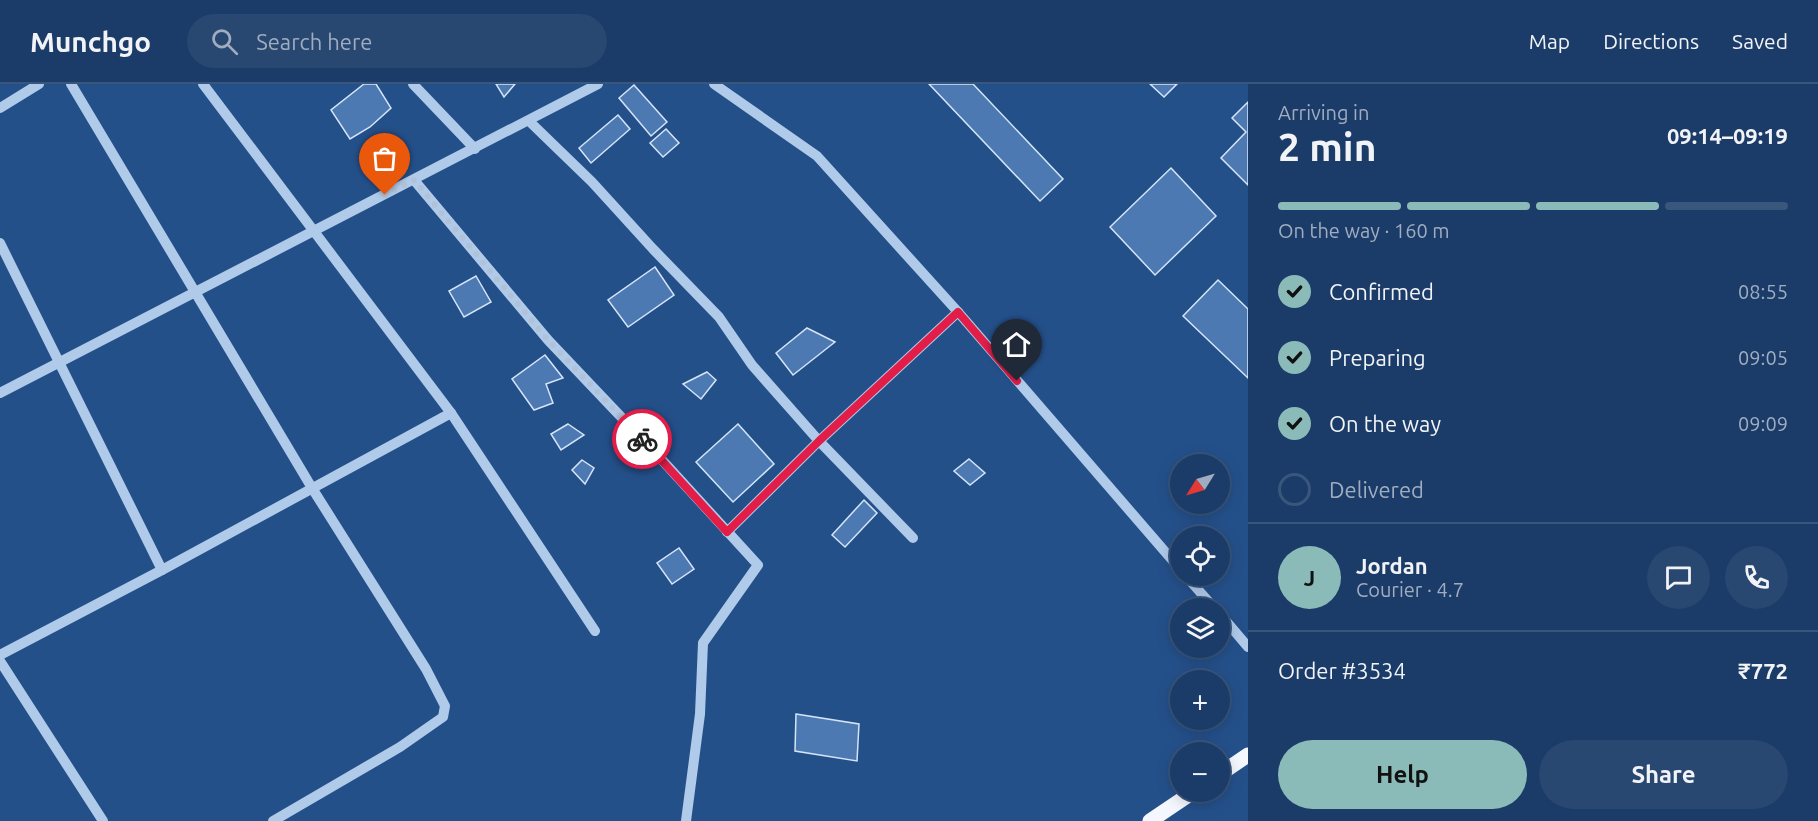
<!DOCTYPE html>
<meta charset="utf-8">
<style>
:root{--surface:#1b3c68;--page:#284771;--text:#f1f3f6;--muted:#a0adc0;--line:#39567c;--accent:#8bbbb9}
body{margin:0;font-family:Ubuntu,sans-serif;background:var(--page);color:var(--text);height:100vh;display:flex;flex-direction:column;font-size:22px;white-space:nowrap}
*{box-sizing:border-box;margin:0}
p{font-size:20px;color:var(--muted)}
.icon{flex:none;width:33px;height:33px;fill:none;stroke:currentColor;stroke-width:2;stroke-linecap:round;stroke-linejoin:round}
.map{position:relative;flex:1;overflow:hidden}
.details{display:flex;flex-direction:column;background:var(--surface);width:570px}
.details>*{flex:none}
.needle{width:39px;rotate:233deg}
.controls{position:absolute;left:1170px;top:370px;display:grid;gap:12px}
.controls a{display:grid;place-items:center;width:60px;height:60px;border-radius:50%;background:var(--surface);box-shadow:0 3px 15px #0003,0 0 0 2px var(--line);font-size:30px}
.pin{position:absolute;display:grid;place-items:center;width:51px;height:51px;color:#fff;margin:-62px -26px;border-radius:50% 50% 50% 0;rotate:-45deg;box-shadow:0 0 6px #0007}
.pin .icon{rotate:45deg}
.courier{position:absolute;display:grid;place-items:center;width:60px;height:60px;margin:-30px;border:4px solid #e11d48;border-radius:50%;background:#fff;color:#222;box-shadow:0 2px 8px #0007}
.overview em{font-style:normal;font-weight:700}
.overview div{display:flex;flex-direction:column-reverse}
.overview{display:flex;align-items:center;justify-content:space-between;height:102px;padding:0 30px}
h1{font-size:39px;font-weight:700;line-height:45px}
.bar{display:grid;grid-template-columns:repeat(4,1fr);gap:9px 6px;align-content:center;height:72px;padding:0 30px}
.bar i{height:8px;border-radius:4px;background:var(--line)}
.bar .on{background:var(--accent)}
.bar p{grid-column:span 4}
.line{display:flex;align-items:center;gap:15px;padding:0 30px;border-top:2px solid var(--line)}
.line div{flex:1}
.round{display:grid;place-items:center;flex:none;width:63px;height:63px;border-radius:32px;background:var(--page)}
ol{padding:0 30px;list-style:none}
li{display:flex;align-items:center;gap:18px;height:66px}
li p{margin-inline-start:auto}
li .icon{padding:6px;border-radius:50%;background:var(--accent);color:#111;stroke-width:4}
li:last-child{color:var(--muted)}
li i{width:33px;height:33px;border:3px solid var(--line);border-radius:50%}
.primary-button{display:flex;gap:12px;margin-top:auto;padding:12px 30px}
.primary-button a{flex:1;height:69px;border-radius:36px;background:var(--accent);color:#111;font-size:24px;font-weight:700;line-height:69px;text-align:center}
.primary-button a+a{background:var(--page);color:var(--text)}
header{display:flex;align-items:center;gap:36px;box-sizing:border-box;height:84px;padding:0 30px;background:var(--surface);border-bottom:2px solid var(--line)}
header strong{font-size:28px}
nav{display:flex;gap:33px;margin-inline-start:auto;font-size:21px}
.search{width:420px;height:54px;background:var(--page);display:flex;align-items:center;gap:15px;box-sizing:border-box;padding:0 21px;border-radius:33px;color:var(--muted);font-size:22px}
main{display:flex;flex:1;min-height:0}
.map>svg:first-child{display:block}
.building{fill:#4c79b1;stroke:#d5e4f8;stroke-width:1.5}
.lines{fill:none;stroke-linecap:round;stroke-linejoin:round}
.minor{stroke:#b0caea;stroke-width:10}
.major{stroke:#f4f8fe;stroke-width:15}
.done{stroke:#b2c2d6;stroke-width:6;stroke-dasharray:0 10.8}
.route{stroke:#e11d48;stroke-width:8}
</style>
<header>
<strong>Munchgo</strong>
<div class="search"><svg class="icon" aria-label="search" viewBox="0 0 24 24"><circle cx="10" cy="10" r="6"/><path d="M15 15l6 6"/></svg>Search here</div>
<nav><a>Map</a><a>Directions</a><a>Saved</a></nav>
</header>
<main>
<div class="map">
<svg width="1248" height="737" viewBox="0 0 1248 737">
<rect width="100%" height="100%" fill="#24508a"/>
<!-- building -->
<g class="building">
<path d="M 364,0 L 376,0 L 391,24 L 370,43 L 350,55 L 331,26 Z"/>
<path d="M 496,0 L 515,0 L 504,13 Z"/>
<path d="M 929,0 L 973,0 L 1063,95 L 1040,117 Z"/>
<path d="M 1150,0 L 1177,0 L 1164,13 Z"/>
<path d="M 634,1 L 667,38 L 651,52 L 619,14 Z"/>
<path d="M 1248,18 L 1248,101 L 1221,74 L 1246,48 L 1232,34 Z"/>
<path d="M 618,31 L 630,45 L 591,79 L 579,64 Z"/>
<path d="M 666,45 L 679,59 L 663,73 L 650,59 Z"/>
<path d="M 1171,84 L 1216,132 L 1155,191 L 1110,143 Z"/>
<path d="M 655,183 L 674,211 L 628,243 L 608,216 Z"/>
<path d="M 476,192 L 491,218 L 464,233 L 449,207 Z"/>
<path d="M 1218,196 L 1248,225 L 1248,294 L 1183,232 Z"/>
<path d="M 807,244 L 835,258 L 793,291 L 776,269 Z"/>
<path d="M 545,271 L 563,294 L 546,300 L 553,319 L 534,326 L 512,295 Z"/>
<path d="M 707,288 L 716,296 L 701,315 L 683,300 Z"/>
<path d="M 568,340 L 584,351 L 561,366 L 551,350 Z"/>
<path d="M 738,340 L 774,380 L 733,418 L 696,378 Z"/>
<path d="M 969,375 L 985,389 L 970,401 L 954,387 Z"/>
<path d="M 582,376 L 594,384 L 585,400 L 572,386 Z"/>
<path d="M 864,416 L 877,429 L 845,463 L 832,451 Z"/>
<path d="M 679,464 L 694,485 L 672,500 L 657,479 Z"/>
<path d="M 796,630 L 859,640 L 857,677 L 795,667 Z"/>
</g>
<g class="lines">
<!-- minor -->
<g class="minor">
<path d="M 71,0 L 312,404 L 426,585 L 445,622 L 443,633 L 400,663 L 273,737"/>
<path d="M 413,0 L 475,65"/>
<path d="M 714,0 L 817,72 L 958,228 L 1180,485"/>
<path d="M 0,24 L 39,0"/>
<path d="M 529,37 L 592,98 L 653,165 L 719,233 L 752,281 L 819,357 L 913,454"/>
<path d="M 414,96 L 548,256 L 662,376 L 758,481 L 703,559 L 700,630 L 686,737"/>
<path d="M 0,159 L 162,486"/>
<path d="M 0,309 L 598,0"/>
<path d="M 451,329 L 595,547"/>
<path d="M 727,448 L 819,357 L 958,228"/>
<path d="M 1186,492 L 1215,525"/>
<path d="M 1220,530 L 1248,563"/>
<path d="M 0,571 L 162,486 L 451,329 L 203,0"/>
<path d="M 0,577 L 103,737"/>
</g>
<!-- major -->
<g class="major">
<path d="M 1220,690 L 1248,671"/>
<path d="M 1150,737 L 1193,708"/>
</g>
</g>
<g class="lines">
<!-- done -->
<path class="done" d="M 385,111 L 414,96 L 548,256 L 642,355"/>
<!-- route -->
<path class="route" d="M 642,355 L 727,448 L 819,357 L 958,228 L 1017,297"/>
</g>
</svg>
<div class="controls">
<a><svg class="needle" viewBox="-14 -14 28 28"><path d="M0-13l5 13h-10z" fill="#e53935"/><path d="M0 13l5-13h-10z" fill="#a0adc0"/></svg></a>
<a><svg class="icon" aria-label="locate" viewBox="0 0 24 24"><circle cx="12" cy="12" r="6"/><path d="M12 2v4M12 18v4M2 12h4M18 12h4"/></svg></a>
<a><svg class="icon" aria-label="layers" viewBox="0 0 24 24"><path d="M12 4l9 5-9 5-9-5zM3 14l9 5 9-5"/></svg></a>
<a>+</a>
<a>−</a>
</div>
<div class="pin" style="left:385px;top:111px;background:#ea580c"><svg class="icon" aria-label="bag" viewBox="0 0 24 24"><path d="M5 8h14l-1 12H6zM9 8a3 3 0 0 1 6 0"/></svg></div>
<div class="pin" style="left:1017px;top:297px;background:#1f2937"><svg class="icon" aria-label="home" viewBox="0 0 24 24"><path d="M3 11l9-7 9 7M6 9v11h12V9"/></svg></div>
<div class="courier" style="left:642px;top:355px"><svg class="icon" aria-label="bike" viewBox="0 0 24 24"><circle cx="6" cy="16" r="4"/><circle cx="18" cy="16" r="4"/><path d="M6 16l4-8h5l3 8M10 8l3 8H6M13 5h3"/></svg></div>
</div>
<section class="details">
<div class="overview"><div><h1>2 min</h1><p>Arriving in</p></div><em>09:14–09:19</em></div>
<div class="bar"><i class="on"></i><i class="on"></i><i class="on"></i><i></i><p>On the way · 160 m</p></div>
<ol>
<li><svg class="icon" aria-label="check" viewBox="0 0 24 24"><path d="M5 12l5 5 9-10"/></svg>Confirmed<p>08:55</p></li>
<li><svg class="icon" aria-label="check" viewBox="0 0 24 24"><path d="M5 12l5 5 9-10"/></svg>Preparing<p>09:05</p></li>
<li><svg class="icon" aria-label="check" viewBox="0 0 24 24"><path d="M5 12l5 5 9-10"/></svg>On the way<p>09:09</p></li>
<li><i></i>Delivered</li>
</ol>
<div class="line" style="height:108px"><b class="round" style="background:var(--accent);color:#111">J</b><div><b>Jordan</b><p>Courier · 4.7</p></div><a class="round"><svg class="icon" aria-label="chat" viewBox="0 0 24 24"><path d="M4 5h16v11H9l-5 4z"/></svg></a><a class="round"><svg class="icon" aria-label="phone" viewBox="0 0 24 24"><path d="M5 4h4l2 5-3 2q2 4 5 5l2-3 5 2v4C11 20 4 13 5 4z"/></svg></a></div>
<div class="line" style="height:78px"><div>Order #3534</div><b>₹772</b></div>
<div class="primary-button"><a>Help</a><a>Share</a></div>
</section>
</main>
